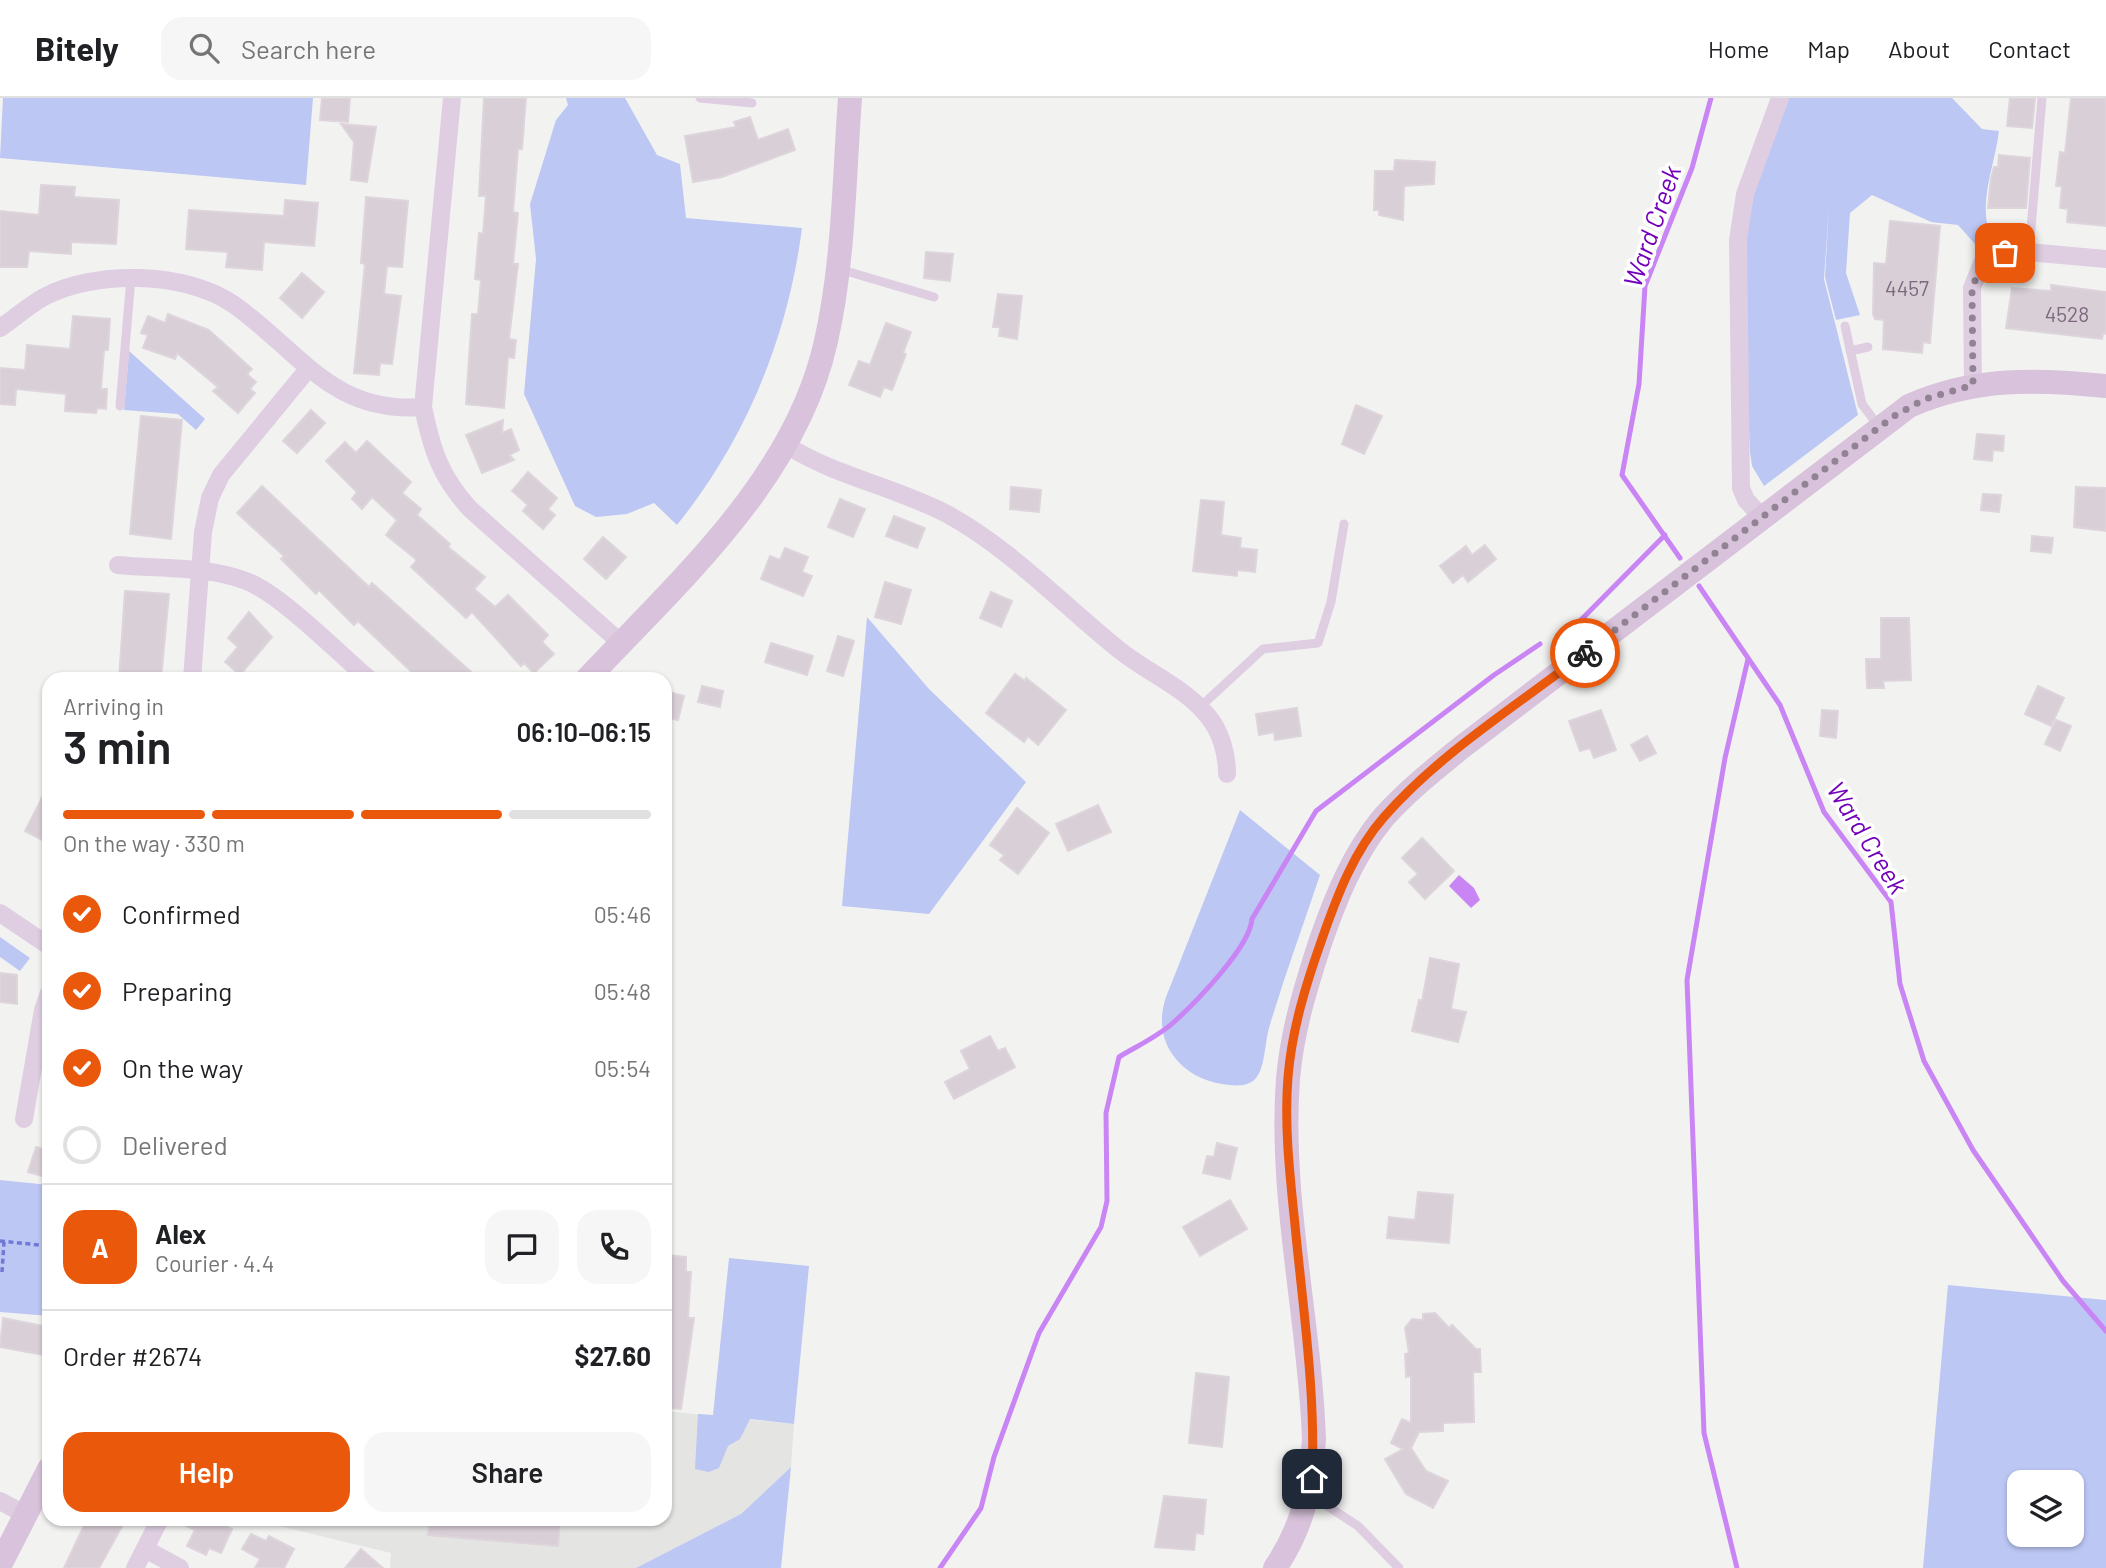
<!DOCTYPE html>
<meta charset="utf-8">
<style>
:root{--surface:#fff;--page:#f6f6f6;--text:#202124;--muted:#757577;--line:#e0e0e0;--accent:#ea580c}
body{margin:0;font-family:Barlow,sans-serif;background:var(--page);color:var(--text);height:100vh;display:flex;flex-direction:column;font-size:26px;white-space:nowrap}
*{box-sizing:border-box;margin:0}
p{font-size:23px;color:var(--muted)}
.icon{flex:none;width:38px;height:38px;fill:none;stroke:currentColor;stroke-width:2;stroke-linecap:round;stroke-linejoin:round}
.map{position:relative;flex:1;overflow:hidden}
.panel{position:absolute;left:42px;top:574px;width:630px;height:854px;display:flex;flex-direction:column;background:var(--surface);border-radius:21px;box-shadow:0 2px 5px #0004}
.panel>*{flex:none}
.tools{position:absolute;left:2007px;top:1372px;display:grid;gap:14px}
.tools a{display:grid;place-items:center;width:77px;height:77px;border-radius:14px;background:var(--surface);box-shadow:0 2px 5px #0004;font-size:35px}
.pin{position:absolute;display:grid;place-items:center;width:60px;height:60px;color:#fff;margin:-30px;border-radius:14px;box-shadow:0 4px 10px #0006}
.courier{position:absolute;display:grid;place-items:center;width:70px;height:70px;margin:-35px;border:5px solid #ea580c;border-radius:50%;background:#fff;color:#222;box-shadow:0 2px 9px #0007}
.headline em{font-style:normal;font-weight:600}
.headline div{display:flex;flex-direction:column-reverse}
.headline{display:flex;align-items:center;justify-content:space-between;height:119px;padding:0 21px}
h1{font-size:46px;font-weight:600;line-height:52px}
.bar{display:grid;grid-template-columns:repeat(4,1fr);gap:10px 7px;align-content:center;height:84px;padding:0 21px}
.bar i{height:9px;border-radius:5px;background:var(--line)}
.bar .on{background:var(--accent)}
.bar p{grid-column:span 4}
.line{display:flex;align-items:center;gap:18px;padding:0 21px;border-top:2px solid var(--line)}
.line div{flex:1}
.round{display:grid;place-items:center;flex:none;width:74px;height:74px;border-radius:21px;background:var(--page)}
ol{padding:0 21px;list-style:none}
li{display:flex;align-items:center;gap:21px;height:77px}
li p{margin-inline-start:auto}
li .icon{padding:7px;border-radius:50%;background:var(--accent);color:#fff;stroke-width:4}
li:last-child{color:var(--muted)}
li i{width:38px;height:38px;border:4px solid var(--line);border-radius:50%}
.button{display:flex;gap:14px;margin-top:auto;padding:14px 21px}
.button a{flex:1;height:80px;border-radius:21px;background:var(--accent);color:#fff;font-size:28px;font-weight:600;line-height:80px;text-align:center}
.button a+a{background:var(--page);color:var(--text)}
header{display:flex;align-items:center;gap:42px;box-sizing:border-box;height:98px;padding:0 35px;background:var(--surface);border-bottom:2px solid var(--line)}
header strong{font-size:33px}
nav{display:flex;gap:38px;margin-inline-start:auto;font-size:24px}
.search{width:490px;height:63px;background:var(--page);display:flex;align-items:center;gap:18px;box-sizing:border-box;padding:0 24px;border-radius:21px;color:var(--muted);font-size:26px}
.map>svg:first-child{display:block}
.education{fill:#e4e4e2}
.green{fill:#bcc7f4;fill-rule:evenodd}
.water{fill:#ca85f5}
.lines{fill:none;stroke-linecap:round;stroke-linejoin:round}
.stream{stroke:#ca85f5;stroke-width:5}
.building{fill:#d9cfd7;stroke:#ddd4dc;stroke-width:2}
.path{stroke:#7079d6;stroke-width:3.5;stroke-dasharray:5 3.5;stroke-linecap:butt}
.lane{stroke:#dfcee2;stroke-width:9}
.street{stroke:#dfcee2;stroke-width:18}
.secondary{stroke:#d9c2db;stroke-width:24}
.done{stroke:#918393;stroke-width:7;stroke-dasharray:0 12.6}
.route{stroke:#ea580c;stroke-width:9}
.labels{text-anchor:middle;dominant-baseline:central;stroke-width:7;stroke-linejoin:round;paint-order:stroke}
.number-label{font-size:21px;fill:#7c697e}
.water-label{font-size:26px;font-style:italic;fill:#7300ba;stroke:#fff}
</style>
<header>
<strong>Bitely</strong>
<div class="search"><svg class="icon" aria-label="search" viewBox="0 0 24 24"><circle cx="10" cy="10" r="6"/><path d="M15 15l6 6"/></svg>Search here</div>
<nav><a>Home</a><a>Map</a><a>About</a><a>Contact</a></nav>
</header>
<div class="map">
<svg width="2106" height="1470" viewBox="0 0 2106 1470">
<rect width="100%" height="100%" fill="#f2f3f1"/>
<!-- education -->
<path class="education" d="M 665,1313 L 794,1326 L 791,1369 L 741,1416 L 636,1470 L 390,1470 L 391,1455 L 250,1421 L 665,1421 Z"/>
<!-- green -->
<g class="green">
<path d="M 3,0 L 313,0 L 306,87 L 0,60 Z"/>
<path d="M 566,0 L 625,0 L 657,57 L 680,66 L 686,120 L 802,130 C 788,239 746,341 677,427 L 654,405 L 627,416 L 596,419 L 575,408 L 524,296 L 536,161 L 530,106 L 556,22 L 568,7 Z"/>
<path d="M 1784,0 L 1952,0 L 1982,31 L 1999,33 C 1995,67 1978,103 1990,137 L 1975,146 L 1958,127 L 1931,124 L 1872,97 L 1850,115 L 1846,175 L 1860,217 L 1836,222 L 1825,179 L 1829,109 L 1824,181 L 1858,317 L 1764,388 L 1752,368 L 1750,354 L 1742,176 L 1745,116 Z"/>
<path d="M 129,253 L 205,321 L 196,332 L 178,316 L 124,312 Z"/>
<path d="M 867,519 L 929,591 L 1026,684 L 929,816 L 842,808 Z"/>
<path d="M 1240,712 L 1320,777 C 1303,828 1284,879 1269,930 C 1265,944 1265,966 1258,977 C 1252,988 1240,988 1229,987 C 1183,983 1150,946 1166,899 Z"/>
<path d="M 0,839 L 30,860 L 20,873 L 0,859 Z"/>
<path d="M 0,1082 L 49,1087 L 49,1218 L 0,1214 Z"/>
<path d="M 729,1160 L 809,1168 L 794,1326 L 750,1321 L 740,1341 L 728,1348 L 719,1370 L 709,1374 L 695,1371 L 698,1316 L 713,1317 Z"/>
<path d="M 1948,1187 L 2106,1202 L 2106,1470 L 1923,1470 ZM 2020,1384 L 2072,1384 L 2072,1437 L 2020,1437 Z"/>
<path d="M 791,1369 L 781,1470 L 636,1470 L 741,1416 Z"/>
</g>
<!-- water -->
<path class="water" d="M 1459,777 L 1474,790 L 1480,802 L 1471,810 L 1449,788 Z"/>
<g class="lines">
<!-- stream -->
<g class="stream">
<path d="M 1680,460 L 1622,377 L 1639,286 L 1645,188 L 1692,70 L 1711,0"/>
<path d="M 1699,488 L 1780,607 L 1824,714 L 1891,804 L 1900,886 L 1924,963 L 1973,1052 L 2063,1183 L 2106,1233"/>
<path d="M 1567,536 L 1665,437"/>
<path d="M 940,1470 L 981,1410 L 994,1359 L 1039,1235 L 1101,1129 L 1107,1103 L 1106,1015 L 1119,959 C 1137,948 1159,938 1174,924 C 1196,904 1250,849 1252,821 L 1316,713 L 1494,577 L 1540,546"/>
<path d="M 1737,1470 L 1704,1335 L 1687,882 L 1725,660 L 1748,561"/>
</g>
</g>
<!-- building -->
<g class="building">
<path d="M 322,0 L 350,0 L 348,24 L 320,22 Z"/>
<path d="M 484,0 L 526,0 L 522,51 L 518,51 L 513,114 L 518,115 L 513,166 L 518,166 L 509,241 L 516,242 L 514,260 L 508,259 L 504,310 L 466,306 L 472,216 L 478,216 L 481,182 L 475,181 L 479,135 L 483,136 L 486,98 L 479,98 Z"/>
<path d="M 2010,0 L 2035,0 L 2032,30 L 2007,28 Z"/>
<path d="M 2071,0 L 2106,0 L 2106,128 L 2067,124 L 2068,111 L 2060,110 L 2062,88 L 2056,88 L 2060,54 L 2065,55 Z"/>
<path d="M 750,19 L 758,42 L 788,31 L 795,52 L 722,79 L 693,84 L 685,38 L 736,29 L 734,24 Z"/>
<path d="M 341,26 L 376,29 L 367,84 L 351,82 L 354,44 Z"/>
<path d="M 1999,57 L 2030,60 L 2026,110 L 1988,110 L 1991,81 L 1994,69 L 1998,69 Z"/>
<path d="M 1395,62 L 1435,64 L 1434,86 L 1404,88 L 1403,122 L 1379,117 L 1379,112 L 1374,112 L 1375,73 L 1394,73 Z"/>
<path d="M 41,87 L 75,89 L 74,99 L 119,102 L 116,146 L 71,144 L 71,156 L 29,153 L 27,169 L 0,169 L 0,113 L 39,117 Z"/>
<path d="M 366,99 L 408,103 L 402,169 L 387,168 L 384,196 L 401,198 L 392,266 L 380,265 L 379,277 L 354,275 L 365,166 L 361,165 Z"/>
<path d="M 285,102 L 318,105 L 314,148 L 264,144 L 262,172 L 226,169 L 228,154 L 186,151 L 189,112 L 284,118 Z"/>
<path d="M 1890,123 L 1940,128 L 1930,245 L 1923,244 L 1922,255 L 1883,251 L 1884,222 L 1875,221 L 1873,216 L 1874,165 L 1886,166 Z"/>
<path d="M 926,154 L 953,156 L 950,183 L 924,180 Z"/>
<path d="M 302,175 L 324,194 L 302,220 L 280,200 Z"/>
<path d="M 2051,187 L 2106,194 L 2106,236 L 2103,235 L 2102,241 L 2006,230 L 2012,190 L 2051,193 Z"/>
<path d="M 998,196 L 1022,198 L 1017,241 L 999,238 L 1000,229 L 993,229 Z"/>
<path d="M 168,216 L 209,232 L 252,271 L 247,276 L 256,284 L 250,291 L 255,295 L 238,315 L 213,293 L 218,289 L 177,255 L 175,261 L 143,250 L 148,237 L 141,235 L 148,218 L 165,225 Z"/>
<path d="M 73,218 L 110,221 L 108,252 L 104,252 L 101,291 L 107,291 L 106,311 L 97,310 L 96,315 L 65,313 L 66,296 L 16,291 L 15,307 L 0,306 L 0,270 L 25,272 L 27,247 L 70,251 Z"/>
<path d="M 886,225 L 911,234 L 903,255 L 906,256 L 892,292 L 884,289 L 880,299 L 849,287 L 859,263 L 870,267 Z"/>
<path d="M 1356,307 L 1382,318 L 1364,356 L 1342,346 Z"/>
<path d="M 311,312 L 325,325 L 297,355 L 283,343 Z"/>
<path d="M 141,318 L 182,322 L 171,441 L 130,436 Z"/>
<path d="M 503,322 L 502,335 L 511,331 L 519,352 L 509,357 L 514,362 L 482,375 L 466,337 Z"/>
<path d="M 1977,336 L 2004,338 L 2003,353 L 1993,352 L 1992,363 L 1974,361 Z"/>
<path d="M 367,343 L 411,384 L 402,395 L 421,411 L 417,417 L 450,446 L 448,449 L 485,479 L 474,491 L 495,509 L 508,497 L 548,537 L 542,544 L 554,556 L 534,575 L 524,565 L 521,568 L 472,514 L 466,520 L 411,469 L 417,462 L 386,437 L 397,422 L 372,399 L 362,411 L 352,401 L 357,394 L 326,363 L 345,344 L 356,355 Z"/>
<path d="M 528,374 L 557,400 L 548,411 L 555,417 L 543,431 L 523,413 L 528,407 L 512,393 Z"/>
<path d="M 262,388 L 369,489 L 372,485 L 479,581 L 419,581 L 358,523 L 354,527 L 319,492 L 316,496 L 281,461 L 284,458 L 237,415 Z"/>
<path d="M 1011,389 L 1041,392 L 1039,414 L 1010,411 Z"/>
<path d="M 2076,389 L 2106,390 L 2106,433 L 2074,429 Z"/>
<path d="M 1983,396 L 2001,397 L 1999,414 L 1981,412 Z"/>
<path d="M 840,401 L 865,411 L 853,439 L 828,429 Z"/>
<path d="M 1201,402 L 1224,404 L 1221,437 L 1241,440 L 1240,450 L 1257,452 L 1255,474 L 1237,472 L 1237,478 L 1193,473 Z"/>
<path d="M 894,418 L 925,430 L 917,450 L 886,438 Z"/>
<path d="M 2032,438 L 2053,440 L 2051,455 L 2031,453 Z"/>
<path d="M 603,439 L 626,459 L 606,481 L 584,461 Z"/>
<path d="M 1485,447 L 1496,461 L 1468,484 L 1463,477 L 1453,485 L 1440,468 L 1466,448 L 1472,457 Z"/>
<path d="M 785,450 L 808,459 L 802,474 L 812,478 L 803,498 L 761,481 L 770,458 L 780,462 Z"/>
<path d="M 885,484 L 911,492 L 901,526 L 875,519 Z"/>
<path d="M 125,493 L 169,496 L 161,581 L 119,581 Z"/>
<path d="M 991,494 L 1012,503 L 1001,529 L 980,520 Z"/>
<path d="M 249,514 L 272,539 L 240,577 L 225,564 L 238,549 L 228,540 Z"/>
<path d="M 1881,520 L 1909,520 L 1911,582 L 1883,583 L 1884,590 L 1867,590 L 1866,561 L 1881,561 Z"/>
<path d="M 838,538 L 854,543 L 843,578 L 827,573 Z"/>
<path d="M 771,545 L 813,558 L 807,577 L 765,564 Z"/>
<path d="M 1015,576 L 1025,583 L 1026,580 L 1066,612 L 1038,647 L 1028,638 L 1024,644 L 986,615 Z"/>
<path d="M 702,588 L 723,593 L 720,609 L 698,604 Z"/>
<path d="M 2038,588 L 2064,600 L 2051,628 L 2025,616 Z"/>
<path d="M 665,593 L 684,598 L 678,622 L 665,619 Z"/>
<path d="M 1297,610 L 1301,638 L 1275,642 L 1274,634 L 1259,637 L 1256,616 Z"/>
<path d="M 1601,612 L 1616,652 L 1594,660 L 1590,650 L 1580,653 L 1569,623 Z"/>
<path d="M 1822,612 L 1838,613 L 1836,640 L 1820,638 Z"/>
<path d="M 2056,622 L 2071,628 L 2060,653 L 2045,646 Z"/>
<path d="M 1647,638 L 1656,655 L 1640,663 L 1631,647 Z"/>
<path d="M 49,686 L 49,734 L 44,743 L 25,733 Z"/>
<path d="M 1098,707 L 1111,734 L 1068,753 L 1056,726 Z"/>
<path d="M 1017,710 L 1049,735 L 1018,776 L 1000,762 L 1004,757 L 990,747 Z"/>
<path d="M 1422,740 L 1454,773 L 1425,801 L 1409,784 L 1418,776 L 1402,760 Z"/>
<path d="M 1430,860 L 1459,866 L 1451,911 L 1466,914 L 1458,944 L 1412,933 L 1419,902 L 1422,903 Z"/>
<path d="M 0,875 L 17,877 L 17,906 L 0,904 Z"/>
<path d="M 990,938 L 998,953 L 1005,950 L 1015,969 L 954,1001 L 945,984 L 970,971 L 961,953 Z"/>
<path d="M 1217,1045 L 1237,1050 L 1230,1081 L 1203,1075 L 1207,1058 L 1214,1059 Z"/>
<path d="M 36,1049 L 49,1053 L 49,1080 L 28,1074 Z"/>
<path d="M 1418,1094 L 1453,1097 L 1449,1145 L 1387,1140 L 1389,1119 L 1415,1122 Z"/>
<path d="M 1230,1102 L 1247,1131 L 1200,1158 L 1183,1129 Z"/>
<path d="M 665,1157 L 686,1159 L 686,1174 L 691,1174 L 688,1220 L 694,1220 L 681,1311 L 665,1310 Z"/>
<path d="M 1435,1215 L 1449,1230 L 1452,1227 L 1476,1251 L 1480,1251 L 1481,1274 L 1473,1274 L 1474,1324 L 1443,1325 L 1443,1333 L 1419,1334 L 1411,1350 L 1426,1373 L 1448,1383 L 1433,1410 L 1406,1396 L 1385,1361 L 1403,1351 L 1391,1345 L 1402,1321 L 1411,1325 L 1411,1278 L 1406,1279 L 1405,1256 L 1409,1255 L 1405,1230 L 1412,1221 L 1423,1222 L 1423,1216 Z"/>
<path d="M 3,1220 L 49,1229 L 49,1258 L 0,1249 Z"/>
<path d="M 1196,1275 L 1229,1279 L 1222,1349 L 1189,1345 Z"/>
<path d="M 1164,1398 L 1206,1402 L 1203,1436 L 1196,1435 L 1194,1452 L 1155,1449 Z"/>
<path d="M 87,1421 L 126,1421 L 99,1470 L 64,1470 Z"/>
<path d="M 171,1421 L 210,1421 L 232,1431 L 221,1455 L 209,1450 L 206,1457 L 187,1448 L 195,1432 Z"/>
<path d="M 430,1421 L 560,1421 L 558,1448 L 428,1437 Z"/>
<path d="M 251,1436 L 266,1443 L 269,1438 L 294,1451 L 284,1470 L 255,1470 L 260,1461 L 242,1451 Z"/>
<path d="M 361,1451 L 383,1470 L 345,1470 Z"/>
</g>
<g class="lines">
<!-- path -->
<g class="path">
<path d="M 0,1143 L 49,1148"/>
<path d="M 2,1174 L 4,1144"/>
</g>
<!-- lane -->
<g class="lane">
<path d="M 700,0 L 752,5"/>
<path d="M 2029,154 L 2042,0"/>
<path d="M 839,171 L 934,199"/>
<path d="M 1845,228 L 1862,306 L 1879,329"/>
<path d="M 1850,253 L 1868,249"/>
<path d="M 120,308 L 131,180"/>
<path d="M 1200,609 L 1263,551 L 1318,545 L 1331,504 L 1344,426"/>
<path d="M 1309,1396 L 1358,1428 L 1399,1470"/>
</g>
<!-- street -->
<g class="street">
<path d="M 452,0 L 423,309 C 432,352 440,378 470,411 L 621,545"/>
<path d="M 0,230 C 15,220 28,208 44,199 C 94,172 185,173 233,206 C 300,253 331,316 423,309"/>
<path d="M 1973,287 L 1972,190 L 1982,165 L 1990,159 L 2017,153 L 2106,161"/>
<path d="M 786,347 C 835,378 895,389 947,416 C 1011,451 1062,506 1118,551 C 1146,574 1184,589 1207,617 C 1221,633 1227,656 1227,676"/>
<path d="M 1762,419 L 1746,402 L 1741,390 L 1738,142 L 1745,96 L 1780,0"/>
<path d="M 118,467 C 158,471 208,468 246,483 C 281,496 338,555 369,581"/>
<path d="M 192,581 L 203,434 L 210,400 L 221,377 L 308,271"/>
<path d="M 0,815 L 49,848"/>
<path d="M 24,1021 L 43,912 L 49,895"/>
<path d="M 0,1403 L 26,1417"/>
<path d="M 145,1451 L 180,1470"/>
<path d="M 135,1470 L 160,1421"/>
</g>
<!-- secondary -->
<g class="secondary">
<path d="M 587,581 C 680,482 796,380 826,243 C 844,164 844,80 850,0"/>
<path d="M 0,1467 L 49,1371"/>
<path d="M 1275,1470 C 1303,1429 1311,1390 1314,1341 C 1310,1224 1279,1098 1288,981 C 1292,933 1306,888 1321,842 C 1336,799 1354,755 1383,720 C 1407,693 1435,671 1462,649 L 1909,308 C 1974,279 2037,281 2106,288"/>
</g>
</g>
<g class="lines">
<!-- done -->
<path class="done" d="M 1585,555 L 1894,318 L 1925,301 L 1973,287 L 1972,190 L 1982,165 L 2005,155"/>
<!-- route -->
<path class="route" d="M 1312,1381 C 1316,1296 1303,1211 1295,1127 C 1290,1078 1284,1028 1288,979 C 1292,931 1306,886 1322,841 C 1337,798 1354,753 1384,719 C 1441,654 1518,607 1585,555"/>
</g>
<g class="labels">
<!-- number labels -->
<g class="number-label">
<text x="1907" y="189">4457</text>
<text x="2067" y="215">4528</text>
</g>
<!-- water labels -->
<g class="water-label">
<text transform="translate(1651 128) rotate(-71)">Ward Creek</text>
<text transform="translate(1868 739) rotate(58)">Ward Creek</text>
</g>
</g>
</svg>
<div class="tools">
<a><svg class="icon" aria-label="layers" viewBox="0 0 24 24"><path d="M12 4l9 5-9 5-9-5zM3 14l9 5 9-5"/></svg></a>
</div>
<div class="pin" style="left:2005px;top:155px;background:#ea580c"><svg class="icon" aria-label="bag" viewBox="0 0 24 24"><path d="M5 8h14l-1 12H6zM9 8a3 3 0 0 1 6 0"/></svg></div>
<div class="pin" style="left:1312px;top:1381px;background:#1f2937"><svg class="icon" aria-label="home" viewBox="0 0 24 24"><path d="M3 11l9-7 9 7M6 9v11h12V9"/></svg></div>
<div class="courier" style="left:1585px;top:555px"><svg class="icon" aria-label="bike" viewBox="0 0 24 24"><circle cx="6" cy="16" r="4"/><circle cx="18" cy="16" r="4"/><path d="M6 16l4-8h5l3 8M10 8l3 8H6M13 5h3"/></svg></div>
<section class="panel">
<div class="headline"><div><h1>3 min</h1><p>Arriving in</p></div><em>06:10–06:15</em></div>
<div class="bar"><i class="on"></i><i class="on"></i><i class="on"></i><i></i><p>On the way · 330 m</p></div>
<ol>
<li><svg class="icon" aria-label="check" viewBox="0 0 24 24"><path d="M5 12l5 5 9-10"/></svg>Confirmed<p>05:46</p></li>
<li><svg class="icon" aria-label="check" viewBox="0 0 24 24"><path d="M5 12l5 5 9-10"/></svg>Preparing<p>05:48</p></li>
<li><svg class="icon" aria-label="check" viewBox="0 0 24 24"><path d="M5 12l5 5 9-10"/></svg>On the way<p>05:54</p></li>
<li><i></i>Delivered</li>
</ol>
<div class="line" style="height:126px"><b class="round" style="background:var(--accent);color:#fff">A</b><div><b>Alex</b><p>Courier · 4.4</p></div><a class="round"><svg class="icon" aria-label="chat" viewBox="0 0 24 24"><path d="M4 5h16v11H9l-5 4z"/></svg></a><a class="round"><svg class="icon" aria-label="phone" viewBox="0 0 24 24"><path d="M5 4h4l2 5-3 2q2 4 5 5l2-3 5 2v4C11 20 4 13 5 4z"/></svg></a></div>
<div class="line" style="height:91px"><div>Order #2674</div><b>$27.60</b></div>
<div class="button"><a>Help</a><a>Share</a></div>
</section>
</div>
